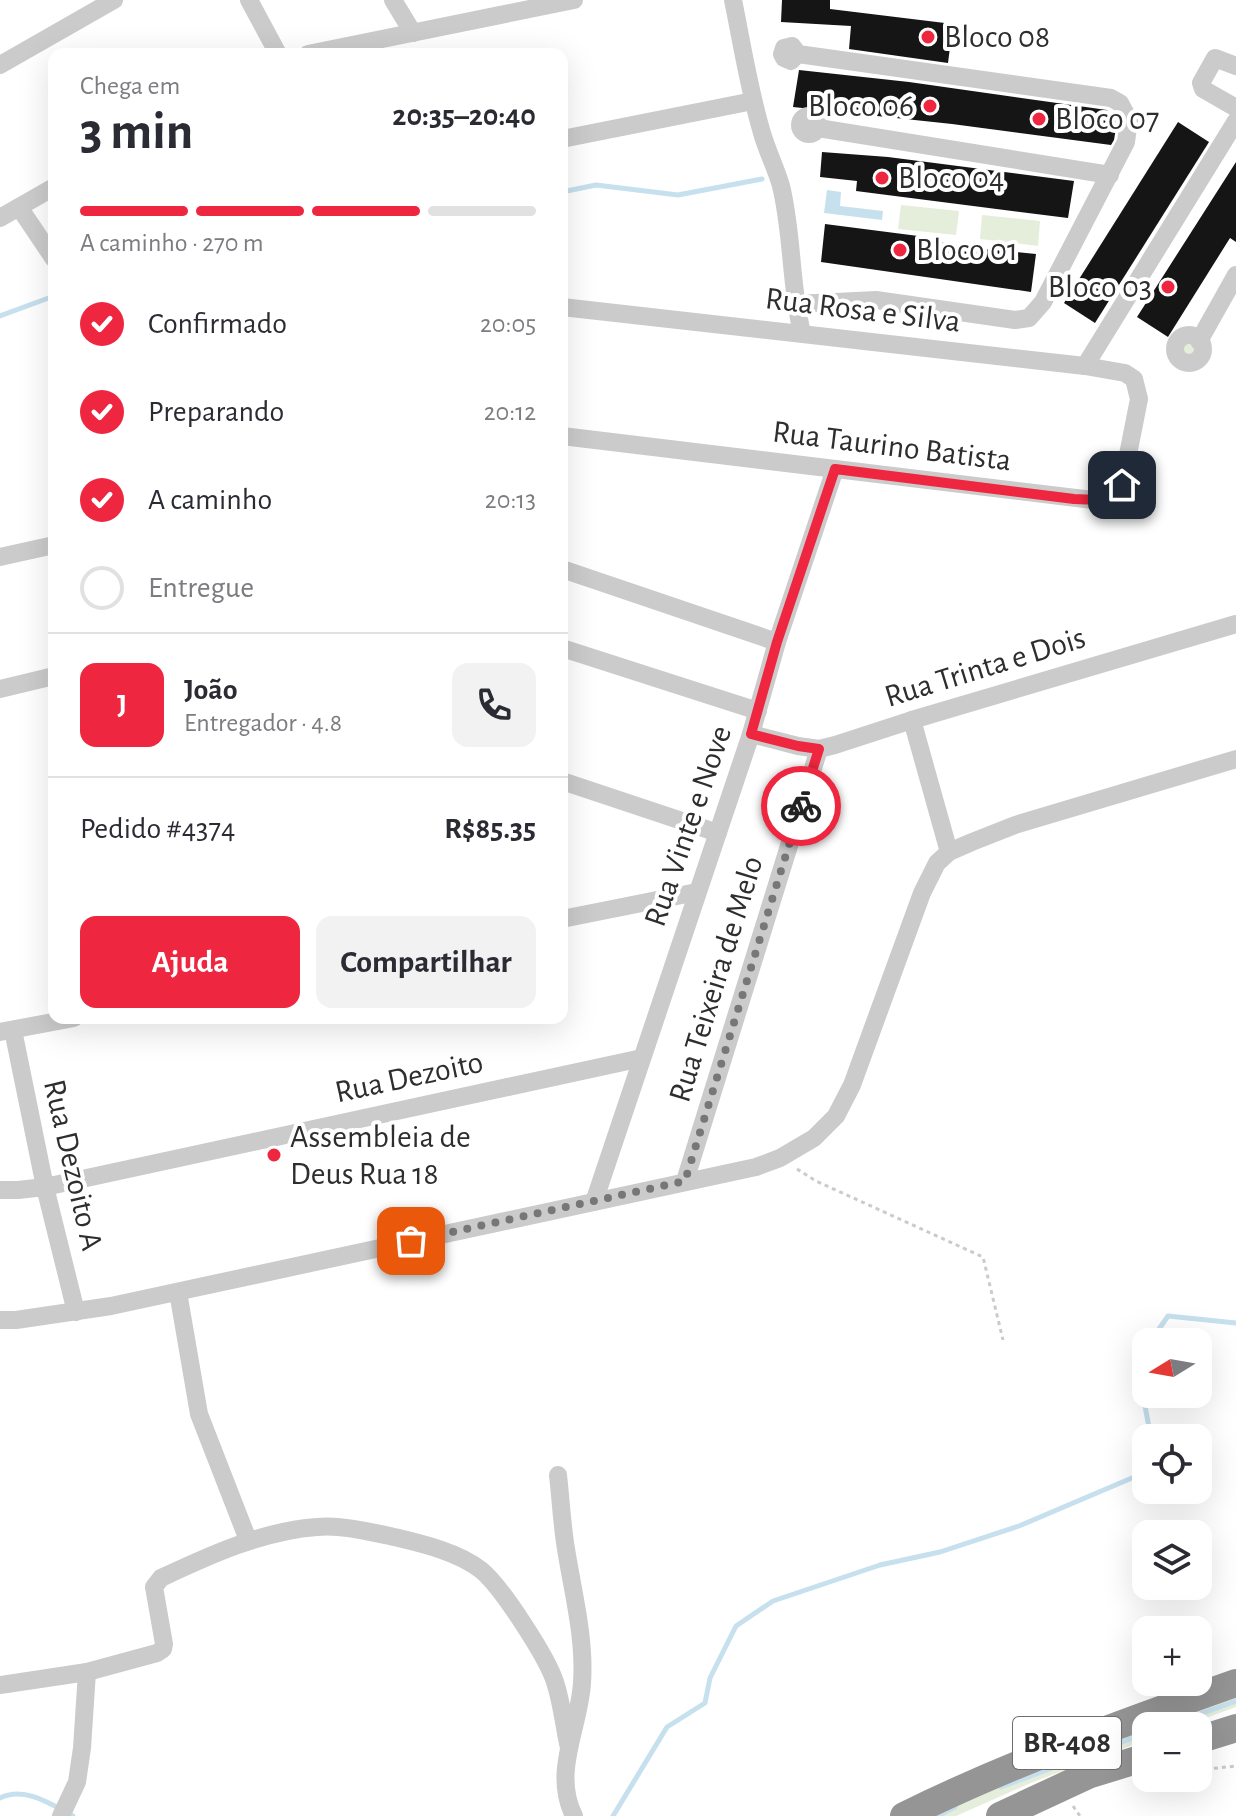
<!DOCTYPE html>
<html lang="pt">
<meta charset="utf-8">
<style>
:root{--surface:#fff;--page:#f2f2f3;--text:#2b2b33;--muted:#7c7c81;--line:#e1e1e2;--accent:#ef263f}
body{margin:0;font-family:"Alegreya Sans",sans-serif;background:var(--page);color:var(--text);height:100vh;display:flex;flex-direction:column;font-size:30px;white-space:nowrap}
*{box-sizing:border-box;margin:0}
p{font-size:26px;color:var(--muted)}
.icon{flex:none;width:44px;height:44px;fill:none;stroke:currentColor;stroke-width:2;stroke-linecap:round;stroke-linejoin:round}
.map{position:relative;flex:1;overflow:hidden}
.side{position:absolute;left:48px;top:48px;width:520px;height:976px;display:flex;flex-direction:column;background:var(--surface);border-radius:16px;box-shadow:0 8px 32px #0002}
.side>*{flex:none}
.needle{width:52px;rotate:259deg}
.controls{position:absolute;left:1132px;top:1328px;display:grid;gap:16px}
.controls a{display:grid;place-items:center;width:80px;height:80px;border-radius:16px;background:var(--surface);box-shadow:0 8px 32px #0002;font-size:40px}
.pin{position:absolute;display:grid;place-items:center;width:68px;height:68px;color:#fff;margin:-34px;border-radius:16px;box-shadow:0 4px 12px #0006}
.courier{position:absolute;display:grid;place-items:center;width:80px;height:80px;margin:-40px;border:6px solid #ef263f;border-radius:50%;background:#fff;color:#222;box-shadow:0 2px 10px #0007}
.overview em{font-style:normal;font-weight:700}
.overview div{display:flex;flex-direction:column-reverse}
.overview{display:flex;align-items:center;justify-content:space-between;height:136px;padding:0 32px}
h1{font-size:52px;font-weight:700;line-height:60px}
.bar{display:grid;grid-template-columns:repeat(4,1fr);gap:12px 8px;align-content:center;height:96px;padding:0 32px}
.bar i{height:10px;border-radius:6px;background:var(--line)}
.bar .active{background:var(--accent)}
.bar p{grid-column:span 4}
.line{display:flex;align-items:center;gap:20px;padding:0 32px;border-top:2px solid var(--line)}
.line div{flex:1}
.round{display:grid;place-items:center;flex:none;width:84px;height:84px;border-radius:16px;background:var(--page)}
ol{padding:0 32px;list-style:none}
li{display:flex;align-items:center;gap:24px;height:88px}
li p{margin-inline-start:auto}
li .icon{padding:8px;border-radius:50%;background:var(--accent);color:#fff;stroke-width:4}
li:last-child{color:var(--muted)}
li i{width:44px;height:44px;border:4px solid var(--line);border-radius:50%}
.cta{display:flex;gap:16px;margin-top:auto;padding:16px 32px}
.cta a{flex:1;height:92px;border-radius:16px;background:var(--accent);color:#fff;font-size:32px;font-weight:700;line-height:92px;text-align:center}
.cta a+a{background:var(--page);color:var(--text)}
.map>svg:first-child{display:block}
.green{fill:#e5eddb}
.water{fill:#c6e0ee}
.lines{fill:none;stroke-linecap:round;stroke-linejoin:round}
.stream{stroke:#c6e0ee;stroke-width:5}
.building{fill:#151515}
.path{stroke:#cbcbcb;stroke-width:3;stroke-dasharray:4 4;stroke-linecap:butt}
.minor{stroke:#cbcbcb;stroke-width:18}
.highway{stroke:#959595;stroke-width:28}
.done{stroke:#777;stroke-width:8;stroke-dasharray:0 14.4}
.route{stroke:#ef263f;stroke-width:10}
.poi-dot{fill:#ef263f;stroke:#fff;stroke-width:3}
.labels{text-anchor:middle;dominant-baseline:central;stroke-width:8;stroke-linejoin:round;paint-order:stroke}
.shield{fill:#fff;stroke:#6d6d6d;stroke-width:2}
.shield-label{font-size:30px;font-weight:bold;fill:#2e2e2e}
.poi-label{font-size:32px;fill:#2e2e2e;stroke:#fff;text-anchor:start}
.street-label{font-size:32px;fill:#2e2e2e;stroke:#fff}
</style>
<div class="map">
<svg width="1236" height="1816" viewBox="0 0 1236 1816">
<rect width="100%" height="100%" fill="#fff"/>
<!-- green -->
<g class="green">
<path d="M 901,205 L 959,211 L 956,235 L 898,229 Z"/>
<path d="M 982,215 L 1040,221 L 1038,246 L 980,239 Z"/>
<circle cx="1188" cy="349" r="13"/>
<path d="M 1236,1690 L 1236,1707 L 1184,1726 L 1146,1726 L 1146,1740 L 1033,1782 L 956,1816 L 922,1816 L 985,1786 Z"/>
</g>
<!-- water -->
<path class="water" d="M 827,190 L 841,192 L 840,206 L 883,211 L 882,220 L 824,213 Z"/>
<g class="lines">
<!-- stream -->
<g class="stream">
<path d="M 562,192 L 596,185 L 678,195 L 762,179"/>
<path d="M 0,316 L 54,296"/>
<path d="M 1150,1342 L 1168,1316 L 1236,1323"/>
<path d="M 1146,1356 L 1140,1379 L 1151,1438"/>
<path d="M 1166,1726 L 1236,1701"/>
<path d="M 1001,1787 L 1146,1733"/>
<path d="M 0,1798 C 25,1786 51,1804 73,1816"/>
<path d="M 613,1816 L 667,1727 L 705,1703 L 710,1678 L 736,1626 L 773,1601 L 880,1565 L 940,1552 L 1019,1526 L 1146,1472"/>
<path d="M 938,1816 L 955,1807"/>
</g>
</g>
<!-- building -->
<g class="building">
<path d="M 782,0 L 830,0 L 830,9 L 953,24 L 948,63 L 849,49 L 851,26 L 781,22 Z"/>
<path d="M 799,70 L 909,82 L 1107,110 L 1117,122 L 1114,140 L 1111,145 L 952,124 L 793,107 Z"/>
<path d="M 1178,122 L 1209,142 L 1095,323 L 1064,303 Z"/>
<path d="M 822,152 L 888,157 L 1074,181 L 1068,218 L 856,191 L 857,181 L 820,177 Z"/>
<path d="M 1236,162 L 1236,242 L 1230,238 L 1168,337 L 1137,317 Z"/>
<path d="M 825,224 L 926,237 L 926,240 L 983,249 L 1036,254 L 1031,292 L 821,262 Z"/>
</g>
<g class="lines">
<!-- path -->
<g class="path">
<path d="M 797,1169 L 816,1181 L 983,1257 L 1003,1340"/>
<path d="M 1198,1770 L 1236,1766"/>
<path d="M 1073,1806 L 1080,1816"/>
</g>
<!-- minor -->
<g class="minor">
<path d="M 249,0 L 278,54"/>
<path d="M 393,0 L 413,33"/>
<path d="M 733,0 C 742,44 749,90 762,133 C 767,151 776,168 781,186 C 793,235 790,284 802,333"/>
<path d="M 308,54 L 574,0"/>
<path d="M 0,65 L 114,0"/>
<path d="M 1236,66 L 1215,58 L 1201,83 L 1203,89 L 1236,108"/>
<circle cx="809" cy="125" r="9"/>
<path d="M 818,128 L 1110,175"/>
<path d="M 562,139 L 753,101"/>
<path d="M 19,207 L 54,259"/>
<path d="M 0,218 L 54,187"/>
<path d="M 795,304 L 876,300 L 1015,320 L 1029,318 L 1043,302 L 1126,142 L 1129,120 L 1120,103 L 1111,98 L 798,54 L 792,46 L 784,48 L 782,54 L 784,58 L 791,61 L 798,54"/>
<path d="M 562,307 L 1085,366 L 1125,373 L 1134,379 L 1139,399 L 1122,485 L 1117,493 L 1093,500 L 562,436"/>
<circle cx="1189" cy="349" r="14"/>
<path d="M 1199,341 L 1236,275"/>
<path d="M 1085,366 L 1236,121"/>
<path d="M 0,557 L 54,545"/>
<path d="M 562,569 L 777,642"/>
<path d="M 562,648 L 758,711"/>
<path d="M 0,689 L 54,676"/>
<path d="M 912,720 L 949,852"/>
<path d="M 751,734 L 798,746 L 819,749 L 835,745 L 912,720 L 1236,624"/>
<path d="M 562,781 L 718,833"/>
<path d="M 562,919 L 697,892"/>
<path d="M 13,1030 L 45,1187 L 76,1312"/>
<path d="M 0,1032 L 74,1018"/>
<path d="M 685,1181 L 819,749"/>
<path d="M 0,1190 L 18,1190 L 45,1187 L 642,1058"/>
<path d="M 594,1202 L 751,734 L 777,642 L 835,469"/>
<path d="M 178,1292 L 199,1414 L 248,1540"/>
<path d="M 0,1320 L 16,1320 L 111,1306 L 756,1167 L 780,1158 L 814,1138 L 836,1116 L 852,1085 L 922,893 L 937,863 L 949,852 L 972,842 L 1015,825 L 1236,759"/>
<path d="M 558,1475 C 561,1501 562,1528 567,1555 C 574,1597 585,1640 582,1683 C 579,1729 552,1772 574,1816"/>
<path d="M 0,1685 L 87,1672 L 157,1653 L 163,1649 L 164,1644 L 154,1587 L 161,1578 C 210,1555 262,1531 317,1527 C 342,1525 366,1531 390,1536 C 419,1543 457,1551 481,1570 C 501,1586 547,1657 555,1682 C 562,1703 564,1726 569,1748"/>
<path d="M 61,1816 L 77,1782 L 82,1748 L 87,1672"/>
</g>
<!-- highway -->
<g class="highway">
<path d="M 1198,1740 L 1236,1728"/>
<path d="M 904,1816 C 1011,1763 1123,1723 1236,1683"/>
<path d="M 1000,1816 L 1088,1775 L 1146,1757"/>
</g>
</g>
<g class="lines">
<!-- done -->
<path class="done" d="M 411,1241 L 685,1181 L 801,806"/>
<!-- route -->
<path class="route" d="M 801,806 L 819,749 L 798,746 L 751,734 L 777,642 L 835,469 L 1074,499 C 1091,500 1111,501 1122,485"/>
</g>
<!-- markers -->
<g class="poi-dot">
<circle cx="928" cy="37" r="8"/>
<circle cx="930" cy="106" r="8"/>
<circle cx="1039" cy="119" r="8"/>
<circle cx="882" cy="178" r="8"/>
<circle cx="900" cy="250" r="8"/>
<circle cx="1168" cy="287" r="8"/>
<circle cx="274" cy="1155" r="8"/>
</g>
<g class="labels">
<!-- shield labels -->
<rect class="shield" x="1013" y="1717" width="108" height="52" rx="6"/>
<g class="shield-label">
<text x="1067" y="1743">BR-408</text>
</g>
<!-- poi labels -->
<g class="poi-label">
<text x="944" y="37">Bloco 08</text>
<text x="914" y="106" text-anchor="end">Bloco 06</text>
<text x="1055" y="119">Bloco 07</text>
<text x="898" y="178">Bloco 04</text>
<text x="916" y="250">Bloco 01</text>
<text x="1152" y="287" text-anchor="end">Bloco 03</text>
<text x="290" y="1137">Assembleia de<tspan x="290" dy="37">Deus Rua 18</tspan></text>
</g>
<!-- street labels -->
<g class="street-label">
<text transform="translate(863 310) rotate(7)">Rua Rosa e Silva</text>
<text transform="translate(892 446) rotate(7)">Rua Taurino Batista</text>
<text transform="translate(985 667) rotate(-17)">Rua Trinta e Dois</text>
<text transform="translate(688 826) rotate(-71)">Rua Vinte e Nove</text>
<text transform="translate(716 979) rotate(-73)">Rua Teixeira de Melo</text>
<text transform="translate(409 1077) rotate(-12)">Rua Dezoito</text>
<text transform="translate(73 1165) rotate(77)">Rua Dezoito A</text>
</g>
</g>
</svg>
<div class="controls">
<a><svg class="needle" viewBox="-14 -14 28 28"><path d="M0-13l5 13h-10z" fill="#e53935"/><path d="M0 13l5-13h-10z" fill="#7c7c81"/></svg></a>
<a><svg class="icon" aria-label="locate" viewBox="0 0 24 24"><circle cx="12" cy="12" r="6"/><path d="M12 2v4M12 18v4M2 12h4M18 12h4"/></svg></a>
<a><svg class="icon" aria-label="layers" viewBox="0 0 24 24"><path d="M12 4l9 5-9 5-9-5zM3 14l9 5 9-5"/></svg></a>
<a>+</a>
<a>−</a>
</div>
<div class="pin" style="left:411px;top:1241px;background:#ea580c"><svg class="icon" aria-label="bag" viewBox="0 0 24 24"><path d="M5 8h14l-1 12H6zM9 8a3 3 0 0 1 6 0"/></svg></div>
<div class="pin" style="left:1122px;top:485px;background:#1f2937"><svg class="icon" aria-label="home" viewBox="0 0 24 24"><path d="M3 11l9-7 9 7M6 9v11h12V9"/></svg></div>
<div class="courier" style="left:801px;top:806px"><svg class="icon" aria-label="bike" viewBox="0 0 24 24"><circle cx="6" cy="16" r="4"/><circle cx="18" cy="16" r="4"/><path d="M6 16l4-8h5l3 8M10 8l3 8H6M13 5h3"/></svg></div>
<section class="side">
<div class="overview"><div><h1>3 min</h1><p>Chega em</p></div><em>20:35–20:40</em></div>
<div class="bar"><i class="active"></i><i class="active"></i><i class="active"></i><i></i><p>A caminho · 270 m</p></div>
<ol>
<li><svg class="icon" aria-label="check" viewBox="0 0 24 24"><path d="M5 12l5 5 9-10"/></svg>Confirmado<p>20:05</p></li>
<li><svg class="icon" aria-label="check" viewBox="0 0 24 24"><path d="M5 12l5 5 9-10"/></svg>Preparando<p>20:12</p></li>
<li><svg class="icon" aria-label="check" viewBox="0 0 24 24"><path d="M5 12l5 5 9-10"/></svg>A caminho<p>20:13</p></li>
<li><i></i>Entregue</li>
</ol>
<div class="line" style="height:144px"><b class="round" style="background:var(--accent);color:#fff">J</b><div><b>João</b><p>Entregador · 4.8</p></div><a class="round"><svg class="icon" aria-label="phone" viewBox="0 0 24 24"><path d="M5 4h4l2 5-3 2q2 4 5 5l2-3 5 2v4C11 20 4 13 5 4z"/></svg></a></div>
<div class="line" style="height:104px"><div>Pedido #4374</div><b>R$85.35</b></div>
<div class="cta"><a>Ajuda</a><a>Compartilhar</a></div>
</section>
</div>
